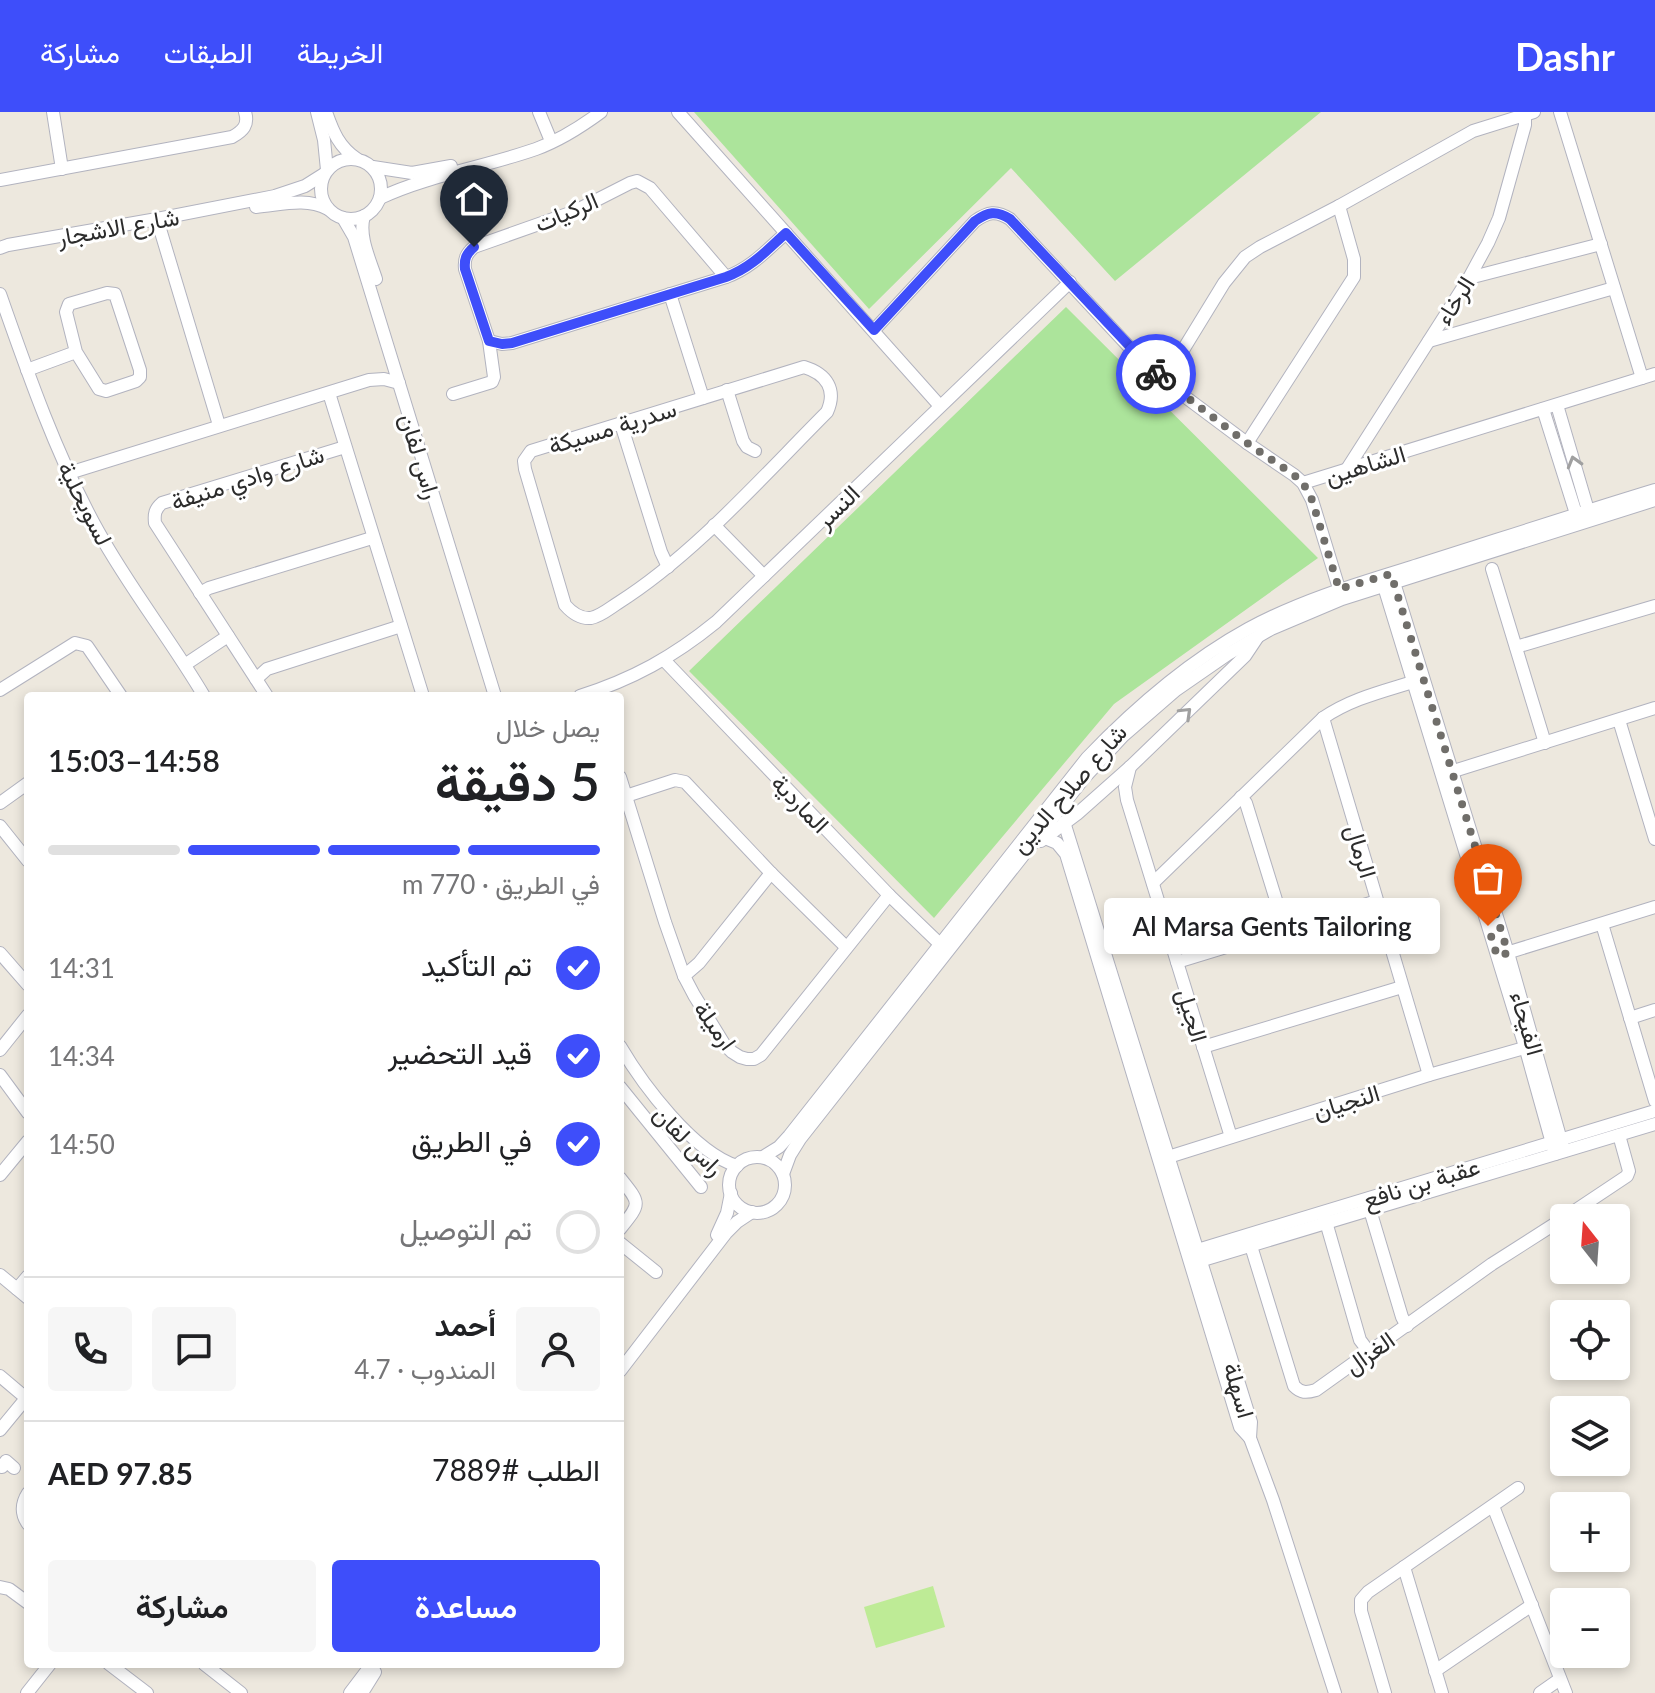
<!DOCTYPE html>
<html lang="ar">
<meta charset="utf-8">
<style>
:root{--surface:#fff;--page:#f6f6f6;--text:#202124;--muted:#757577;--line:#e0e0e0;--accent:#3e4efa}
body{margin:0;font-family:Lato,Vazirmatn,sans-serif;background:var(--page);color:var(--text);direction:rtl;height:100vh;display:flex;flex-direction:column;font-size:30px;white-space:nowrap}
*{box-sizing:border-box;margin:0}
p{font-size:26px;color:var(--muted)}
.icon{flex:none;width:44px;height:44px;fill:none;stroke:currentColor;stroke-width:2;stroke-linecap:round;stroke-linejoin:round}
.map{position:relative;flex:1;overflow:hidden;direction:ltr}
.sheet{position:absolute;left:24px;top:580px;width:600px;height:976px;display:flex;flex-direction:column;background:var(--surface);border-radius:8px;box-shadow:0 4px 12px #0003;direction:rtl}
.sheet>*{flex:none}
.needle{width:52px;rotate:343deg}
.fabs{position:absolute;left:1550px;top:1092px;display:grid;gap:16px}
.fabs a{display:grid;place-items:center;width:80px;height:80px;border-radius:8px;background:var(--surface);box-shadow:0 4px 12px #0003;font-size:40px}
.pin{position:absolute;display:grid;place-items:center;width:68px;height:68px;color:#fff;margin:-82px -34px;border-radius:50% 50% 50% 0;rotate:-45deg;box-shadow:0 0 8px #0007}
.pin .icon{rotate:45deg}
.courier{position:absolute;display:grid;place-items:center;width:80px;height:80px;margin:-40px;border:6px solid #3e4efa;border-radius:50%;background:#fff;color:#222;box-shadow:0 2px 10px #0007}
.bubble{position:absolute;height:56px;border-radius:8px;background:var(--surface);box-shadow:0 4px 12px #0003;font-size:26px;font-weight:600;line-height:56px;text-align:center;direction:rtl}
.headline em{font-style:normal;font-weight:600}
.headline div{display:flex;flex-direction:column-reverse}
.headline{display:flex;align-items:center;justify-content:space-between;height:136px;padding:0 24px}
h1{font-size:52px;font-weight:600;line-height:60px}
.bar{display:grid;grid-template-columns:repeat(4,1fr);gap:12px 8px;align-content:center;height:96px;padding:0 24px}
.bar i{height:10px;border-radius:6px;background:var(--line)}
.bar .on{background:var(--accent)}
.bar p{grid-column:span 4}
.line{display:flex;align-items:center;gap:20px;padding:0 24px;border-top:2px solid var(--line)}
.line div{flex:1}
.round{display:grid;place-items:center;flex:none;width:84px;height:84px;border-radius:8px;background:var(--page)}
ol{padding:0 24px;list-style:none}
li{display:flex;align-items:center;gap:24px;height:88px}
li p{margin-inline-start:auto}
li .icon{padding:8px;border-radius:50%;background:var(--accent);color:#fff;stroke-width:4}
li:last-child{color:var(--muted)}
li i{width:44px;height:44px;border:4px solid var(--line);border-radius:50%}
.action{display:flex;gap:16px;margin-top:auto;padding:16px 24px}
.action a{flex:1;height:92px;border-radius:8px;background:var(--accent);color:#fff;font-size:32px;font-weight:600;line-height:92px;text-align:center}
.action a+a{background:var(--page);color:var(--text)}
header{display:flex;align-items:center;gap:48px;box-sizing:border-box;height:112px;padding:0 40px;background:var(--accent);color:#fff}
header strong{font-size:38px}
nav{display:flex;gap:44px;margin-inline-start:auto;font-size:28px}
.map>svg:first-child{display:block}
.green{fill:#ace49b}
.pitch{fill:#beeb96}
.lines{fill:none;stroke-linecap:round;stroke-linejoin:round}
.minor-casing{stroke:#b2b3bf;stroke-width:14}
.minor{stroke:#fff;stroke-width:12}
.oneway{stroke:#a0a0a0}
.done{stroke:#706e6a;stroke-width:8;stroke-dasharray:0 14.4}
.route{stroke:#3e4efa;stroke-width:10}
.labels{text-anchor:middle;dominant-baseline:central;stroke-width:6;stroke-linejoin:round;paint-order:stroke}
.street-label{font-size:24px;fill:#2c2c2c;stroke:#fff}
</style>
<header>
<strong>Dashr</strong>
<nav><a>الخريطة</a><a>الطبقات</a><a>مشاركة</a></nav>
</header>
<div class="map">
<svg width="1655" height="1581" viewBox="0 0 1655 1581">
<rect width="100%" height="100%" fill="#ede8de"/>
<!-- green -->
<g class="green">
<path d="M 694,0 L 1321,0 L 1115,169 L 1011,56 L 869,197 Z"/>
<path d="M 1066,195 L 1318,446 L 1114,592 L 934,806 L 689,559 Z"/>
</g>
<!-- pitch -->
<path class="pitch" d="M 933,1474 L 945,1515 L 876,1536 L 864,1495 Z"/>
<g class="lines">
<!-- minor casing -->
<g class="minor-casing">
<g id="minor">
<path d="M 53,0 L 62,57"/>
<path d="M 317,0 L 324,28 L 327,58"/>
<path d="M 326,0 C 333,20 339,35 357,47"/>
<path d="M 539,0 L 551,29"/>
<path d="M 678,0 L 940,294"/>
<path d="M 1560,0 L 1642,266"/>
<circle cx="351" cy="77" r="30"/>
<path d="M 373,55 L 412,61 L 451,54"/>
<path d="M 0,68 L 232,25 C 243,19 249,13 245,0"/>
<path d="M 380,86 C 429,63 485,55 536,37 C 558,29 582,14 601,0"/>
<path d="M 256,95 C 281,93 305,85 328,97"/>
<path d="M 364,104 C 358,124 370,148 376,167"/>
<path d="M 343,106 L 354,125 L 495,584"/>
<path d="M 157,107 L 219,313"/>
<path d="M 0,136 L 8,133 L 157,107 L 275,84 L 305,74 L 324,62"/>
<path d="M 1469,166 L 1601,132"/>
<path d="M 0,182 C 28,262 57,345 98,419 C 130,477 171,528 204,584"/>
<path d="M 670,182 L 703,286"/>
<path d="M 874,218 L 975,109 C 988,100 996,98 1010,107 L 1145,252 L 1164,269 L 1247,331 L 1294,363 L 1303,371 L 1312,388 L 1341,483"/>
<path d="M 489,229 L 502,232 L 512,231 L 726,165 C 751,156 767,138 786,121"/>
<path d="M 1429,229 L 1614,176"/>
<path d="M 804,255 C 827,262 837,278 827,300 C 763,364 694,443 618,491 C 610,496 601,504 591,506 C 580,507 572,501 565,493 L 525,357 L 524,349 L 531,339 Z"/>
<path d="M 27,258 L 76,240 L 66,200 L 69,192 L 107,181 L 115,182 L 140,258 L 140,265 L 136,269 L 106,279 L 99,277 L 76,240"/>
<path d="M 1164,269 L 1224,171 L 1245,145 L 1260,135 L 1339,94 L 1473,19 L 1534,0"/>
<path d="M 727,278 L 743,329 L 747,335 L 755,339"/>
<path d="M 329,281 L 423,584"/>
<path d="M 453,282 L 492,270 L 494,265 L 489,229 L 465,157 C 464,147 466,142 474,135 L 573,100 L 630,71 L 637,69 L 650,76 L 726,165"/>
<path d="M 1557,293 L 1590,405"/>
<path d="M 1543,297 L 1578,408"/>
<path d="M 621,312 L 661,440 L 668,455"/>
<path d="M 1247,331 L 1354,165 L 1354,147 L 1339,94"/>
<path d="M 1347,357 L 1469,166 L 1488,131 L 1499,106 L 1525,13 L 1525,3"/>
<path d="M 69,361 L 369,268 L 384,267 L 399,271"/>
<path d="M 1303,371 L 1655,262"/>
<path d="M 714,413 L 764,464"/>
<path d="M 1492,457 L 1545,631"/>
<path d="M 1392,464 L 1508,841 L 1564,1039"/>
<path d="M 1382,468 L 1526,938 L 1555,1042"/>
<path d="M 200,481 L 209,476 L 372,426"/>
<path d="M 1516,535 L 1655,494"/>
<path d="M 664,548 L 889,783 L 943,835"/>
<path d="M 186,552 L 228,524"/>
<path d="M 256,567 L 267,557 L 401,514"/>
<path d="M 0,578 L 75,531 L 87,534 L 121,584"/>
<path d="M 267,584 L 155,411 C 154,402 155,397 162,391 L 345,335"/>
<path d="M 580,584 C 633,567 673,545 716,510 L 1070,170"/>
<path d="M 1323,606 L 1429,963"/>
<path d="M 1619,608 L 1655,727"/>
<path d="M 1130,655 L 1125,675 L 1127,688 L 1231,1025"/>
<path d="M 1444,662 L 1655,596"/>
<path d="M 620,665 L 665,810 L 684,864 L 694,883 L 724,932 L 732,940 L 740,945 L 747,947 L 754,947 L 761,943 L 889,783"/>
<path d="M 626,684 L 675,668 L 685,670 L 771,761 L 846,835"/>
<path d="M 1241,685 L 1246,691 L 1285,817"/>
<path d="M 0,691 L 28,671"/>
<path d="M 0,714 L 28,749"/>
<path d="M 1045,726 L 1057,731 L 1066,742 L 1240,1315 L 1250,1326 L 1251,1310 L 1064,710"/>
<path d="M 1041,729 L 1077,702 L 1130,655 L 1245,544 L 1257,526"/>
<path d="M 1153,771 L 1323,606 C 1352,586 1385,579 1419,568"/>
<path d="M 1602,812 L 1655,989"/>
<path d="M 0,841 L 28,873"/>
<path d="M 1500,843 L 1655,795"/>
<path d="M 1177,850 L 1377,789"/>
<path d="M 684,864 L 699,851 L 771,761"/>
<path d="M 1630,906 L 1655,898"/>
<path d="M 620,934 C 643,973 693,1040 737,1054"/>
<path d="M 1203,935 L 1402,875"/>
<path d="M 0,938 L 28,903"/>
<path d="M 0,963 L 28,1001"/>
<path d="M 620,975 L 701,1075"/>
<path d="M 763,1045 L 779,1035 L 789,1024 L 1087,646 C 1134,597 1188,550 1248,517 C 1301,488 1360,471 1418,453 C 1497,428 1576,402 1655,378"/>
<circle cx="757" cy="1073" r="28"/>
<path d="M 1162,1047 L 1429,963 L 1531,934"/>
<path d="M 783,1062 L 790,1043 L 800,1027 L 1084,666 L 1123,624 L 1176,578 L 1228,542 L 1271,517 L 1342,487 L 1655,388"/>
<path d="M 0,1063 L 28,1029"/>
<path d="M 620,1066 C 641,1092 641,1091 620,1117"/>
<path d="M 1370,1098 L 1402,1205 L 1407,1214"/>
<path d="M 1324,1103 L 1360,1228 L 1369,1240"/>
<path d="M 1564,1106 L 1627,1064 L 1629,1059 L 1619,1023"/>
<path d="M 717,1123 L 727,1101 L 731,1081"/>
<path d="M 620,1131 L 656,1160"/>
<path d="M 1251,1134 L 1294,1274 C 1301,1281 1306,1281 1316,1278 L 1492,1152 L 1564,1106"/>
<path d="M 1191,1140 L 1655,999"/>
<path d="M 1193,1151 L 1655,1012"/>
<path d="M 0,1163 L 28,1186"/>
<path d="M 17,1177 L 28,1164"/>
<path d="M 620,1259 L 726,1121 L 737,1110 L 752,1100"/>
<path d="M 0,1264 L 26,1286"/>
<path d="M 0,1318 L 28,1284"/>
<path d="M 1250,1326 L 1273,1388 L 1335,1581"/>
<path d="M 0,1353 L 2,1355 L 6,1349 L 14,1356"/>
<path d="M 28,1381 C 21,1392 21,1402 28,1412"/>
<path d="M 1493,1394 L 1566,1581"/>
<path d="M 1404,1455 L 1442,1581"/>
<path d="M 0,1475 L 9,1477 L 28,1491"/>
<path d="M 109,1552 L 147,1581"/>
<path d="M 204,1552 L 241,1581"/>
<path d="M 1435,1559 L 1532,1493"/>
<path d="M 27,1581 L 50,1552"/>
<path d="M 350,1581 L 372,1552"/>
<path d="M 362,1581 L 375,1560"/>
<path d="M 1385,1581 L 1361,1499 L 1361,1488 L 1368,1480 L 1518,1376"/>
<path d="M 1540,1581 L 1560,1567"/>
</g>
</g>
<!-- minor -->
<use href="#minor" class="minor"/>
</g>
<!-- one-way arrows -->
<defs><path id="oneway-chevron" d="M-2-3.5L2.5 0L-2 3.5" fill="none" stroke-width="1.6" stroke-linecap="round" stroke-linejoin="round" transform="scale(2)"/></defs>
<g class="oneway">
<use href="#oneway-chevron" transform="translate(1574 350) rotate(-106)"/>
<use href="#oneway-chevron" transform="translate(1186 601) rotate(-44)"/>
</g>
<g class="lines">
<!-- done -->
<path class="done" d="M 1156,262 L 1247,331 L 1294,363 L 1303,371 L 1312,388 L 1339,477 L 1391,462 L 1508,841 L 1497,844 L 1488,814"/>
<!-- route -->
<path class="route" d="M 474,135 C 466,142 464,147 465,157 L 489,229 L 502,232 L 512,231 L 726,165 C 751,156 767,138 786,121 L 874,218 L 975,109 C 988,100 996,98 1010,107 L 1156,262"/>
</g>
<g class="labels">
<!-- street labels -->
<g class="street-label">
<text transform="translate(566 99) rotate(-23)">الركيات</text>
<text transform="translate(118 114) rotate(-10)">شارع الاشجار</text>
<text transform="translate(1454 188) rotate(-58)">الرخاء</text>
<text transform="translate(612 314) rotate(-17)">سدرية مسيكة</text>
<text transform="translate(421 344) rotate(73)">راس لفان</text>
<text transform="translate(1365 352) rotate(-17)">الشاهين</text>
<text transform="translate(247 365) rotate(-18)">شارع وادي منيفة</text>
<text transform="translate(86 391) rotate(63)">لسويحلية</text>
<text transform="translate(837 394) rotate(-44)">النسر</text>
<text transform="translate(1068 676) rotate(-49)">شارع صلاح الدين</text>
<text transform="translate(801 691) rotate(46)">الماردية</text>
<text transform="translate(1362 739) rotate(73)">الرمال</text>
<text transform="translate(1193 903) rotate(73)">الجيل</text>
<text transform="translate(1528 911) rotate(74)">الفيحاء</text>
<text transform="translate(716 913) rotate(54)">ارميلة</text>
<text transform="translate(1346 989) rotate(-17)">النجيان</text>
<text transform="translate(689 1028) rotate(45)">راس لفان</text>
<text transform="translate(1421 1070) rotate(-17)">عقبة بن نافع</text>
<text transform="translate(1369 1240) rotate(-35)">الغزال</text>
<text transform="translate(1240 1278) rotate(74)">اسهلة</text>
</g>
</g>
</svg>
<div class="fabs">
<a><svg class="needle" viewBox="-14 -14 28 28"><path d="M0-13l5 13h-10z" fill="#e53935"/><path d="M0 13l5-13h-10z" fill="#757577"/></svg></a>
<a><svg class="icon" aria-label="locate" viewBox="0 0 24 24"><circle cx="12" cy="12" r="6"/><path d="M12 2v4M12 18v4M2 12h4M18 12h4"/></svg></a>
<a><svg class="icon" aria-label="layers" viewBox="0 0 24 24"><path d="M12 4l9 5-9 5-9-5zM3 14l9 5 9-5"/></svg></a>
<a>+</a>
<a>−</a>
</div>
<div class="pin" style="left:1488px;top:814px;background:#ea580c"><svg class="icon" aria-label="bag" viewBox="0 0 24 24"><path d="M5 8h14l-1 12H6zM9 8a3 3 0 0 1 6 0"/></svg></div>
<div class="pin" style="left:474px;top:135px;background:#1f2937"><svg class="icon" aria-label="home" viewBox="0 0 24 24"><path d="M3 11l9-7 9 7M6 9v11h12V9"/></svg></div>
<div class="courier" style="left:1156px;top:262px"><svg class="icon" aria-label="bike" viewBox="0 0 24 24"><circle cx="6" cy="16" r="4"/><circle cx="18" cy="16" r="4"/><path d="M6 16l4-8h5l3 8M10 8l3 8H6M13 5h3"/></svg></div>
<div class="bubble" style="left:1104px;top:786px;width:336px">Al Marsa Gents Tailoring</div>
<section class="sheet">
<div class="headline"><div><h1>5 دقيقة</h1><p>يصل خلال</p></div><em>14:58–15:03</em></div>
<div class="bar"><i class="on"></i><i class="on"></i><i class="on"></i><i></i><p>في الطريق · 770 m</p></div>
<ol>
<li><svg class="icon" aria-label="check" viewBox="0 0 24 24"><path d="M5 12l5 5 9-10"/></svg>تم التأكيد<p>14:31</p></li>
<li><svg class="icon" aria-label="check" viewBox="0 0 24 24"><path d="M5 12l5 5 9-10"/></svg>قيد التحضير<p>14:34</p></li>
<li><svg class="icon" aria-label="check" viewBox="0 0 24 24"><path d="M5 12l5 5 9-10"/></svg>في الطريق<p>14:50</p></li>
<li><i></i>تم التوصيل</li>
</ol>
<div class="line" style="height:144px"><a class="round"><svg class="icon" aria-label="person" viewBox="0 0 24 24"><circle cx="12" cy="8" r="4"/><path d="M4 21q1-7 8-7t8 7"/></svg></a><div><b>أحمد</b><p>المندوب · 4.7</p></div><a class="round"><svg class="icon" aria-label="chat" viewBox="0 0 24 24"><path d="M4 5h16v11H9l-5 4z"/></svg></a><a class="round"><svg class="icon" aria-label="phone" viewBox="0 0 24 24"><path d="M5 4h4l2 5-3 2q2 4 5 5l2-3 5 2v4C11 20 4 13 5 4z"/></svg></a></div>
<div class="line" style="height:104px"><div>الطلب #7889</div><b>AED 97.85</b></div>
<div class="action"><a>مساعدة</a><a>مشاركة</a></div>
</section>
</div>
